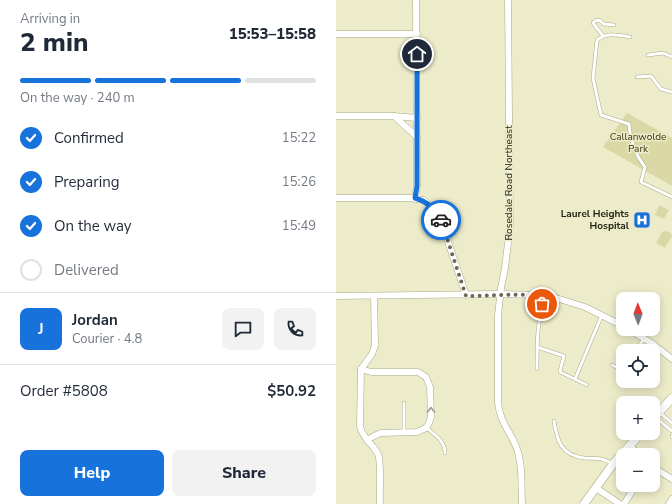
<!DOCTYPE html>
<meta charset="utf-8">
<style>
:root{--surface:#fff;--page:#f2f2f3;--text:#1f2937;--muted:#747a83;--line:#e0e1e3;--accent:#1772db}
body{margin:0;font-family:"Nunito Sans",sans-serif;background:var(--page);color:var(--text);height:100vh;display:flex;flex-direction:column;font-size:15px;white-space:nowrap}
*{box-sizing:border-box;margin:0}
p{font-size:13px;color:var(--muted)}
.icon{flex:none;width:22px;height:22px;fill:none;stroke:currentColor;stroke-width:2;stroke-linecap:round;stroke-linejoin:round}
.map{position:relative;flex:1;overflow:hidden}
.panel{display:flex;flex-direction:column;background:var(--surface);width:336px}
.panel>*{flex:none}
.needle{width:26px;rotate:359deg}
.controls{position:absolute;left:280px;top:292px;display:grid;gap:8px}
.controls a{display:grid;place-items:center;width:44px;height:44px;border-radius:8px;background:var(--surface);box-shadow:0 2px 10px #0003;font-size:20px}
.pin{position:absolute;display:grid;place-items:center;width:34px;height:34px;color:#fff;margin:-17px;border:2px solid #fff;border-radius:50%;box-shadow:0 1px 4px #0007}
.courier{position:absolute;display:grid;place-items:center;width:40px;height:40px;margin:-20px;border:3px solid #1772db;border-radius:50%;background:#fff;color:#222;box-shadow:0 1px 5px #0007}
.headline em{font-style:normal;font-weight:800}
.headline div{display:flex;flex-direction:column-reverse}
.headline{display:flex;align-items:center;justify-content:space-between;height:68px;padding:0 20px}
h1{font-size:26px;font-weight:800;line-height:30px}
.bar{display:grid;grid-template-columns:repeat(4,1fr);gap:6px 4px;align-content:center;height:48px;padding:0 20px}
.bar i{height:5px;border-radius:3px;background:var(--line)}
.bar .on{background:var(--accent)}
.bar p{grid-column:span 4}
.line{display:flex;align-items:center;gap:10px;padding:0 20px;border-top:1px solid var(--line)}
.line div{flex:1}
.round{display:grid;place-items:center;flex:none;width:42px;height:42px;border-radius:8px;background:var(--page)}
ol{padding:0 20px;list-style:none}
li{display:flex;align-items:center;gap:12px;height:44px}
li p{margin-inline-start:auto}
li .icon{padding:4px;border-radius:50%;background:var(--accent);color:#fff;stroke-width:4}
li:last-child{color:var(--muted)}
li i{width:22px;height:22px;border:2px solid var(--line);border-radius:50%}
.primary-button{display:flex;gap:8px;margin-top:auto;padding:8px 20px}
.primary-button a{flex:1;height:46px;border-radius:8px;background:var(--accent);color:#fff;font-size:16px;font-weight:800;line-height:46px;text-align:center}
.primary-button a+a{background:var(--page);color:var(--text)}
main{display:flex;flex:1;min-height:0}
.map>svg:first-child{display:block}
.green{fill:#dad9a6}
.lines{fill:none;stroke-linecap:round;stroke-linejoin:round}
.lane-casing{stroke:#a9a988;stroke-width:4}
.street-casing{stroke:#a9a988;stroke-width:7}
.secondary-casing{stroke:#a9a988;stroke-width:9}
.lane{stroke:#fff;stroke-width:3}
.street{stroke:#fff;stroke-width:6}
.secondary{stroke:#fff;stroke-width:8}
.oneway{stroke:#9c9c97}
.done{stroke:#6a6956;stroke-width:4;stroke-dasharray:0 7.2}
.route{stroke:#1772db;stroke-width:5}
.labels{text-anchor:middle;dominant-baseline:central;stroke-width:3;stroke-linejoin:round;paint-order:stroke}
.park-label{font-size:10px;fill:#383610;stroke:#edecca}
.street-label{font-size:10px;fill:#242317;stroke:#edecca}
.poi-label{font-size:10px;font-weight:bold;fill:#242317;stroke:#edecca;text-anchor:end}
</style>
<main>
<section class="panel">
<div class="headline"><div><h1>2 min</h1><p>Arriving in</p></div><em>15:53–15:58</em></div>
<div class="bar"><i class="on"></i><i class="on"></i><i class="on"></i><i></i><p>On the way · 240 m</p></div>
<ol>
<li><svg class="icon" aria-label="check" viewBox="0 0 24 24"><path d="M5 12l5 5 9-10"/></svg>Confirmed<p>15:22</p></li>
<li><svg class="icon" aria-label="check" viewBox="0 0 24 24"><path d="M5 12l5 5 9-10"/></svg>Preparing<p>15:26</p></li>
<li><svg class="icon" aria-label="check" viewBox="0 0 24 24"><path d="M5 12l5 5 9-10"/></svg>On the way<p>15:49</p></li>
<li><i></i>Delivered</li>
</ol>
<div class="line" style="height:72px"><b class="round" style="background:var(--accent);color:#fff">J</b><div><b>Jordan</b><p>Courier · 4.8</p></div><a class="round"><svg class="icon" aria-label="chat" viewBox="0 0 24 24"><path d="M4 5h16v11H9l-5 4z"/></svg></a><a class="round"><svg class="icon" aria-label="phone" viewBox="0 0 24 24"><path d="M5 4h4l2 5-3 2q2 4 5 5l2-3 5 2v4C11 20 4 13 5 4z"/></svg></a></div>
<div class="line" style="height:52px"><div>Order #5808</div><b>$50.92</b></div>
<div class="primary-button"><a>Help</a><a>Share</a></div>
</section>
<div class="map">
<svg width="336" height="504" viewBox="0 0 336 504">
<rect width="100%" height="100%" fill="#edecca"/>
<!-- green -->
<g class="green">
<path d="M 291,113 L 336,138 L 336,186 L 267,147 Z"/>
<path d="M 323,205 L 333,210 L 328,219 L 319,215 Z"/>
<path d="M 329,231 L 335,233 L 336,236 L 329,248 L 320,243 L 326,232 Z"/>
</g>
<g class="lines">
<!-- lane casing -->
<g class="lane-casing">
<g id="lane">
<path d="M 267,36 L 257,23 L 259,21 L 263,20 L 268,24 L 278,25"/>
<path d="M 294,37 C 282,35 272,32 261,40 L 257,78 L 265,115 L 293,124 C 294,141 299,154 309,167 L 305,182 L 336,197"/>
<path d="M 312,55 L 327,53 L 336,57"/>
<path d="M 301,77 L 315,76 L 325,89 L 336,92"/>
<path d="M 301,335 L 305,329"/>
<path d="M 201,347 L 228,356 L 225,367 L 224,372 L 251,385"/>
<path d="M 299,351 L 308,339"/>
<path d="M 276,365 L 287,371"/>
<path d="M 201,369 C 201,342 201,323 208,296"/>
<path d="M 239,379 L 266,315"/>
<path d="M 323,412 L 336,423"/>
<path d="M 319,417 L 336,431"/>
<path d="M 218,421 C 221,441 225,455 248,458 C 261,459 263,457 276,463"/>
<path d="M 90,427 C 98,435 109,440 109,453"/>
<path d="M 68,432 L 68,403"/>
<path d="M 336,436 L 336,437"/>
</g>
</g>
<!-- street casing -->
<g class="street-casing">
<g id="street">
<path d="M 172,0 L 174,226 L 169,268 L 165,288 L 162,315 L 162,403 C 164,423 175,432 181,449 C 187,466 185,486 186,504"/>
<path d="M 0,34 L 81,34"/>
<path d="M 0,116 L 58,116 L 81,137"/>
<path d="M 58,116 L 81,118"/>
<path d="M 0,198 L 74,198 L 87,200 L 95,206 L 104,218 L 130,295"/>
<path d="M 79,198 L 81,186 L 80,0"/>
<path d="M 0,296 L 164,294 L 200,295 L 220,298 L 249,307 L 287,326"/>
<path d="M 38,296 L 39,346 L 36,354 L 25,369 L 24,426 C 26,438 37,444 42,454 C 46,464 43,492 44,504"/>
<path d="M 292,329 L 317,344 L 336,359"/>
<path d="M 25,369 L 35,372 L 82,372 L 90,377 L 94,387 L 95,417 L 93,423 L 90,428 L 81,432 L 45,433 L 38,436 L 31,440"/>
<path d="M 294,445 L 302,455"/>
<path d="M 317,467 L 336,479"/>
<path d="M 260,488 L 284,504"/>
<path d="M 288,504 L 300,485"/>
<path d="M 333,504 L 336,499"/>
</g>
</g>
<!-- secondary casing -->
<g class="secondary-casing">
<g id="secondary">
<path d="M 317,419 L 336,398"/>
<path d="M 248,504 L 277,464 L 305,433"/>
</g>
</g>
<!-- lane -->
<use href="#lane" class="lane"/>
<!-- street -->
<use href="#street" class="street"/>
<!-- secondary -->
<use href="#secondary" class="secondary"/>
</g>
<!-- one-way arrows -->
<defs><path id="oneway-chevron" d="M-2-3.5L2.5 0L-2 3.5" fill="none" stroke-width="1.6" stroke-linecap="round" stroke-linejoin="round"/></defs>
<use class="oneway" href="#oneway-chevron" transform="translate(95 410) rotate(-91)"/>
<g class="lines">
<!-- done -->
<path class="done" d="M 105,220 L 130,296 C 156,296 182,293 208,296 L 206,304"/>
<!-- route -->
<path class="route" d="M 81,54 L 81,186 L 79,198 C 92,202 99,209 105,220"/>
</g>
<!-- icons -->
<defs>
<g id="hospital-square" transform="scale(0.9)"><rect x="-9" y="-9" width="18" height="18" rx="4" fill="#1772db" stroke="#edecca"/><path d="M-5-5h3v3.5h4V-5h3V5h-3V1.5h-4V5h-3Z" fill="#fff"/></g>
</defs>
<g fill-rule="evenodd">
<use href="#hospital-square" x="306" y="220"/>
</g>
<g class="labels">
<!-- park labels -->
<g class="park-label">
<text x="302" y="137">Callanwolde<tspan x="302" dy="12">Park</tspan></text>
</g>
<!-- street labels -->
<g class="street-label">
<text transform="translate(173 183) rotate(-90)">Rosedale Road Northeast</text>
</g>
<!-- poi labels -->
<g class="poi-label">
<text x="293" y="214">Laurel Heights<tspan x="293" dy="12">Hospital</tspan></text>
</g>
</g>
</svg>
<div class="controls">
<a><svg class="needle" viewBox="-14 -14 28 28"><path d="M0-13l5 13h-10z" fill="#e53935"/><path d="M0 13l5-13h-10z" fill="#747a83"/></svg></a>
<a><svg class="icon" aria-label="locate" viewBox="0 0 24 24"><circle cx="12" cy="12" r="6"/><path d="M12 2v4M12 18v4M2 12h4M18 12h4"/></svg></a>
<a>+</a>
<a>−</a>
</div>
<div class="pin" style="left:206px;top:304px;background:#ea580c"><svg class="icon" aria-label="bag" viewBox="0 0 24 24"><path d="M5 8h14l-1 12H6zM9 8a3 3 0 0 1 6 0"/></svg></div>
<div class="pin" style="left:81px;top:54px;background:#1f2937"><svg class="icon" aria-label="home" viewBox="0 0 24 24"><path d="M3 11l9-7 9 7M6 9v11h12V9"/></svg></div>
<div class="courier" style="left:105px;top:220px"><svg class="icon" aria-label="car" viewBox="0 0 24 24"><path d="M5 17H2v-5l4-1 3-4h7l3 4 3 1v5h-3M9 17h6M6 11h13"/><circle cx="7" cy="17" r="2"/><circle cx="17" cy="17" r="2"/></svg></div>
</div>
</main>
